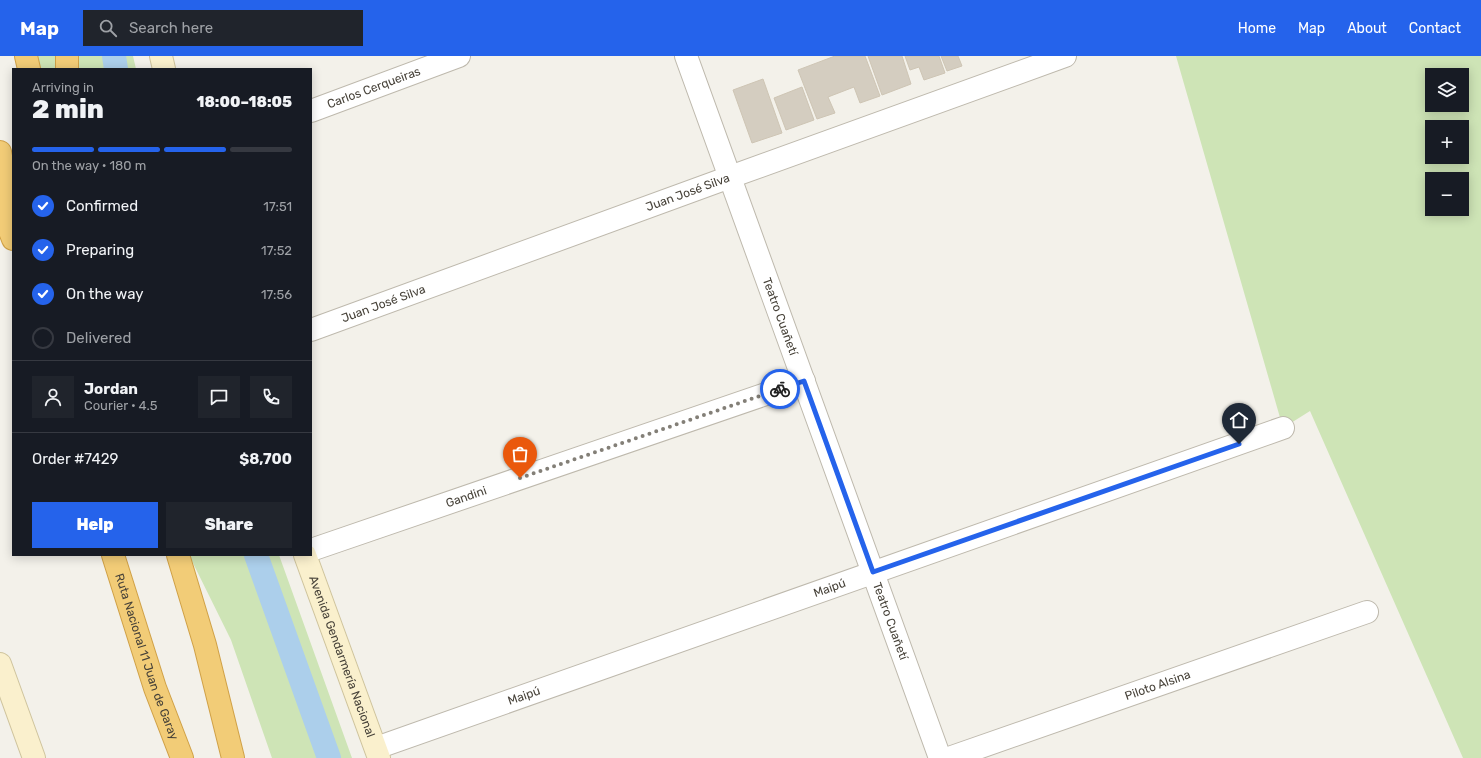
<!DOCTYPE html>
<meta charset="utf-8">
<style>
:root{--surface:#171b24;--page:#20242c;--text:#f1f3f6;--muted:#9ea1a6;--line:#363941;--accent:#2563eb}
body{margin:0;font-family:Rubik,sans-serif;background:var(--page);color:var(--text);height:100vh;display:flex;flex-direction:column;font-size:15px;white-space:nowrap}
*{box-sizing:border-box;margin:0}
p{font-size:13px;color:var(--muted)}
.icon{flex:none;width:22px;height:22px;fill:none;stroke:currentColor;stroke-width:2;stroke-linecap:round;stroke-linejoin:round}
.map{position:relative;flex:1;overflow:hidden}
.sheet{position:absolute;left:12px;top:12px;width:300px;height:488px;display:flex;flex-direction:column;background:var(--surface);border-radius:0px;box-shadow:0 2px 10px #0003}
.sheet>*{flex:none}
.controls{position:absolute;left:1425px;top:12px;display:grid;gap:8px}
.controls a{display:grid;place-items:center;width:44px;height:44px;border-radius:0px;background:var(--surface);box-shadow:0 2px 10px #0003;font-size:20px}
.pin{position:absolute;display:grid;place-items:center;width:34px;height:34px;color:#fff;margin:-41px -17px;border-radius:50% 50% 50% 0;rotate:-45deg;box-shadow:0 0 4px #0007}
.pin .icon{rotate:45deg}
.courier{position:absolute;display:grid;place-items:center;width:40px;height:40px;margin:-20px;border:3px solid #2563eb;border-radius:50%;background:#fff;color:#222;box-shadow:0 1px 5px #0007}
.summary em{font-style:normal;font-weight:800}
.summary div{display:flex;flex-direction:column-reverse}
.summary{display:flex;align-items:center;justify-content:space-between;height:68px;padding:0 20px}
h1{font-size:26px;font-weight:800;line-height:30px}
.bar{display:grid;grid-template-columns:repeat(4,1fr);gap:6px 4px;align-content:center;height:48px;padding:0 20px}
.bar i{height:5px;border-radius:3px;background:var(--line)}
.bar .selected{background:var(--accent)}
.bar p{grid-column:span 4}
.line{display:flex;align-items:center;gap:10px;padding:0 20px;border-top:1px solid var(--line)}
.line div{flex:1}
.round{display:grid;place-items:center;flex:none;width:42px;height:42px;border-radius:0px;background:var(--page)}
ol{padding:0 20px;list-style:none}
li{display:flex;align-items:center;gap:12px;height:44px}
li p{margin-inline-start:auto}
li .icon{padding:4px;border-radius:50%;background:var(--accent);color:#fff;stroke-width:4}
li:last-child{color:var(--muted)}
li i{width:22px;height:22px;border:2px solid var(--line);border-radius:50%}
.primary-button{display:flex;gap:8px;margin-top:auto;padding:8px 20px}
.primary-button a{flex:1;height:46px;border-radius:0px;background:var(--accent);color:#fff;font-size:16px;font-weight:800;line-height:46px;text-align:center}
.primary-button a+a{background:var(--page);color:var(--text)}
header{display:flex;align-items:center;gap:24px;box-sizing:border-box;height:56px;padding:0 20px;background:var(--accent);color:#fff}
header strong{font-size:19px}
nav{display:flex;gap:22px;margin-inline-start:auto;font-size:14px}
.search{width:280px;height:36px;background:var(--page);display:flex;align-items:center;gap:10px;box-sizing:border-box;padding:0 14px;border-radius:0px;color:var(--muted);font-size:15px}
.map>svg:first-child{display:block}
.green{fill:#cee4b6;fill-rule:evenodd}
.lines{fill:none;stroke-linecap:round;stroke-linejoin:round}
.canal{stroke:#accfeb;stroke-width:24}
.building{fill:#d4cdc0;stroke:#cec5b4}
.street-casing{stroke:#beb9ad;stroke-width:24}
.secondary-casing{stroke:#cfc49d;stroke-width:24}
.highway-casing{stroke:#d0a147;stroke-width:24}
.street{stroke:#fff;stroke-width:22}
.secondary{stroke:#faf0cd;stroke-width:22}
.highway{stroke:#f2cc77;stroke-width:22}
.done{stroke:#837f77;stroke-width:4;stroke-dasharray:0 7.2}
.route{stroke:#2563eb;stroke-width:5}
.labels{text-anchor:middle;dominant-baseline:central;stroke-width:3.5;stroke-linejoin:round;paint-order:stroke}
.street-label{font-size:12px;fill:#474239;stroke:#fff}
</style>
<header>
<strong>Map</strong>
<div class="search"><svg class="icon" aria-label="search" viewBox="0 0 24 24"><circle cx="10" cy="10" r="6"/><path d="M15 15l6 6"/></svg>Search here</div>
<nav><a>Home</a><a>Map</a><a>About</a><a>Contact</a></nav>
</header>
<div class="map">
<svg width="1481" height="702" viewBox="0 0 1481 702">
<rect width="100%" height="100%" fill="#f3f1ea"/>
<!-- green -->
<g class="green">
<path d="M 26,0 L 133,0 L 136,13 L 30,13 Z"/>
<path d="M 1176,0 L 1481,0 L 1481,702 L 1463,702 L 1310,355 L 1283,372 ZM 1432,19 L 1462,19 L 1462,49 L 1432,49 ZM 1432,71 L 1462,71 L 1462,101 L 1432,101 ZM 1432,123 L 1462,123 L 1462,153 L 1432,153 Z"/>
<path d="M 189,499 L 279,499 L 352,702 L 272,702 L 231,584 Z"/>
</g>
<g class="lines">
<!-- canal -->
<g class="canal">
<path d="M 114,0 L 116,13"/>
<path d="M 256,499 L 329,702"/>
</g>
</g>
<!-- building -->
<g class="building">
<path d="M 835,0 L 865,0 L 880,40 L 860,47 L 854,31 L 828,41 L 835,57 L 817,63 L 798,14 Z"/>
<path d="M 868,0 L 902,0 L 911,28 L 882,39 Z"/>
<path d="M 905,0 L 939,0 L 945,17 L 924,24 L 919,11 L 910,14 Z"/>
<path d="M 941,0 L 958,0 L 962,10 L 947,15 Z"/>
<path d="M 763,23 L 782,77 L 752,87 L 733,34 Z"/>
<path d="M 802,31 L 814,64 L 786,74 L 774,42 Z"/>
</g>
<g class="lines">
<!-- street casing -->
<g class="street-casing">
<g id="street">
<path id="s1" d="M 686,0 L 940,702"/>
<path id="s2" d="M 311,55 L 459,0"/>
<path id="s3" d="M 311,274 L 730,121 L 1065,0"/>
<path id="s4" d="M 311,494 L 804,325"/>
<path id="s5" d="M 376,692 L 1283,372"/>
<path id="s6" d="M 949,702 L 1367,556"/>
</g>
</g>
<!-- secondary casing -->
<g class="secondary-casing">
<g id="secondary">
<path d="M 161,0 L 164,13"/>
<path id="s7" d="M 305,499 L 379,702"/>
<path d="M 0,608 L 34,702"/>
</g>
</g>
<!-- highway casing -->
<g class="highway-casing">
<g id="highway">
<path d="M 26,0 L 29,13"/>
<path d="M 67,0 L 67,13"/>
<path d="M 0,96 L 13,157"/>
<path d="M 0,150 L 13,183"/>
<path id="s8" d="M 113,499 L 155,632 L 182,702"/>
<path d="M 178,499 L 205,589 L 233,702"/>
</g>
</g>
<!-- street -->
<use href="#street" class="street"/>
<!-- secondary -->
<use href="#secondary" class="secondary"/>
<!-- highway -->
<use href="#highway" class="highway"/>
</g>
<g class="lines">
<!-- done -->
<path class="done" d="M 520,422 L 780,333"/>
<!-- route -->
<path class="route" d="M 780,333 L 804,325 L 873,516 L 1239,388"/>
</g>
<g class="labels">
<!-- street labels -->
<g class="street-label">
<text stroke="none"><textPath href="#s2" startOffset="67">Carlos Cerqueiras</textPath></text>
<text stroke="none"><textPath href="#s3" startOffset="401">Juan José Silva</textPath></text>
<text stroke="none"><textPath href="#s3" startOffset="77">Juan José Silva</textPath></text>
<text stroke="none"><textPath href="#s1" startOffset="277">Teatro Cuañetí</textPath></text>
<text stroke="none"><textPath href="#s4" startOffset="164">Gandini</textPath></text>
<text stroke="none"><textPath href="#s5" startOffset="481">Maipú</textPath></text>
<text stroke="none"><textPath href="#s1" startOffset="601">Teatro Cuañetí</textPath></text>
<text stroke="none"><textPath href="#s8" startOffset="107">Ruta Nacional 11 Juan de Garay</textPath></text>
<text stroke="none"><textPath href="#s7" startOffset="108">Avenida Gendarmería Nacional</textPath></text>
<text stroke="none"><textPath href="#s6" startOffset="221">Piloto Alsina</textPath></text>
<text stroke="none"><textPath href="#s5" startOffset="157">Maipú</textPath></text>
</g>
</g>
</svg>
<div class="controls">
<a><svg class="icon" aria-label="layers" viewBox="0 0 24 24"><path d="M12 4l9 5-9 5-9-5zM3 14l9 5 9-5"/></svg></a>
<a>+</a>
<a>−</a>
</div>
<div class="pin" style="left:520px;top:422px;background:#ea580c"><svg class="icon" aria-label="bag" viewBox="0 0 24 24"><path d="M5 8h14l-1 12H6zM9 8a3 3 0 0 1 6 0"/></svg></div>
<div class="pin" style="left:1239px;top:388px;background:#1f2937"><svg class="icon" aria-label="home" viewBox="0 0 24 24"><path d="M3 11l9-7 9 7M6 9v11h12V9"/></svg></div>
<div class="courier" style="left:780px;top:333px"><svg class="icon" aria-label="bike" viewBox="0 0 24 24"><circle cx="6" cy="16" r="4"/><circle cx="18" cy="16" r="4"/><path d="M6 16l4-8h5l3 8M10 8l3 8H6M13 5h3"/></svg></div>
<section class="sheet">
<div class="summary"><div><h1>2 min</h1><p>Arriving in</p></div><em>18:00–18:05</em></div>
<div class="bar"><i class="selected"></i><i class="selected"></i><i class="selected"></i><i></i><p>On the way · 180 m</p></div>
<ol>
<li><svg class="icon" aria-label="check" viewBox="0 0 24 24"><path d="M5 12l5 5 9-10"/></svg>Confirmed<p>17:51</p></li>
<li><svg class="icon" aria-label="check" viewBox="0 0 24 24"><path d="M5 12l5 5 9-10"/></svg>Preparing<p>17:52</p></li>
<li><svg class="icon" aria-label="check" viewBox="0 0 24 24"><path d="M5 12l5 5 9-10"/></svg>On the way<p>17:56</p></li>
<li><i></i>Delivered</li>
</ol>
<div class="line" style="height:72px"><a class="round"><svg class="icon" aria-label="person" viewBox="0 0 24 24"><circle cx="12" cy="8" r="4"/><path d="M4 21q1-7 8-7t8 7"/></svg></a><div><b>Jordan</b><p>Courier · 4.5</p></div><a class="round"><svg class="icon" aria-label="chat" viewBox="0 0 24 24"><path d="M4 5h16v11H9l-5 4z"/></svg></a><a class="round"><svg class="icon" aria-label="phone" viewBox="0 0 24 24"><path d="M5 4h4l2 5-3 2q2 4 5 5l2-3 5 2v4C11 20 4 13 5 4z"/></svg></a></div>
<div class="line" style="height:52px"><div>Order #7429</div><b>$8,700</b></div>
<div class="primary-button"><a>Help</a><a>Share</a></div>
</section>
</div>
